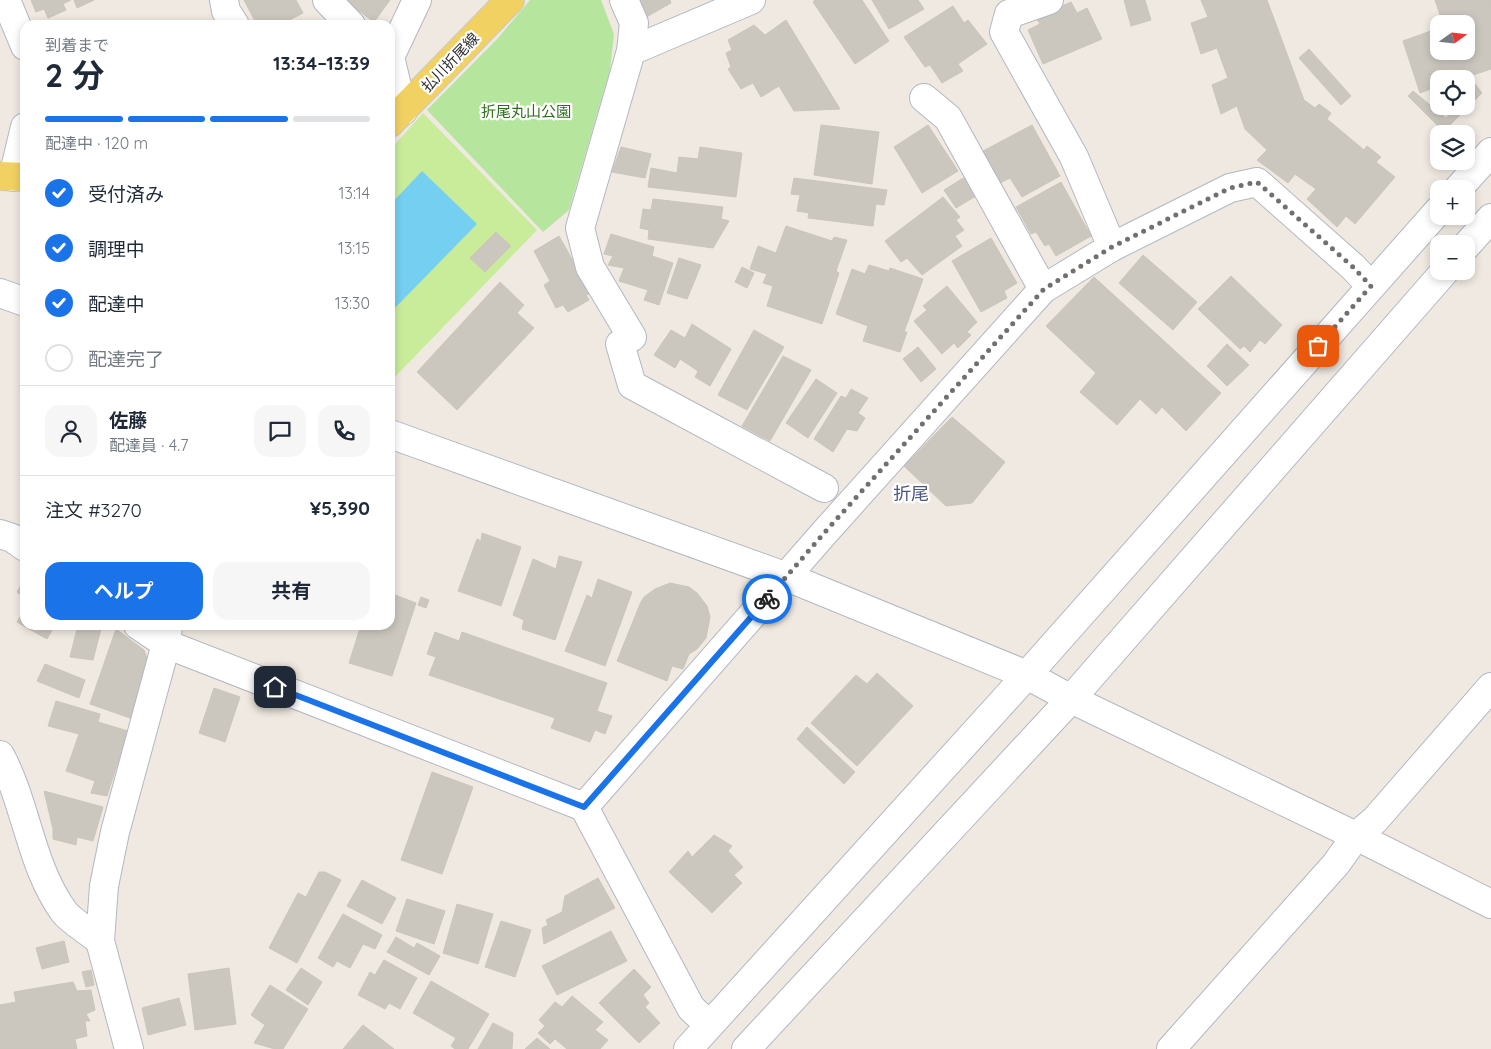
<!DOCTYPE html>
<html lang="ja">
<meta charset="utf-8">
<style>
:root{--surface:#fff;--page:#f6f6f7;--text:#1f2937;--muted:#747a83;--line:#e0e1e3;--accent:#1a73e8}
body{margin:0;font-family:Quicksand,"Noto Sans JP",sans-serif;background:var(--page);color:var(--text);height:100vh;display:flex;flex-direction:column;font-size:19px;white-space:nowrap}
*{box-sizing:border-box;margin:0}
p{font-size:16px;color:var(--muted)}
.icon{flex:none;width:28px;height:28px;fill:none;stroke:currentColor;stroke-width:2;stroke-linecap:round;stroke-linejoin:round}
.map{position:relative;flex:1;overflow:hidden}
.details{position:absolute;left:20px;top:20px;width:375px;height:610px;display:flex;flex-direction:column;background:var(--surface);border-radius:15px;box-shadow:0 2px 8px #0003}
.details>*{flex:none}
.needle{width:32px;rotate:75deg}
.controls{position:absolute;left:1430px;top:15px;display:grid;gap:10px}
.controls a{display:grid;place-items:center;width:45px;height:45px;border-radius:10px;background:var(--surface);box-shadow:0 2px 8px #0003;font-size:25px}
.pin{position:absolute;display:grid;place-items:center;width:42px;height:42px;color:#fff;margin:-21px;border-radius:10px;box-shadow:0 2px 8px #0006}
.courier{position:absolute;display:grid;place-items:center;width:50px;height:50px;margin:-25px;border:4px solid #1a73e8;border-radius:50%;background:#fff;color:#222;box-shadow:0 1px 6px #0007}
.overview em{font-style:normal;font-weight:700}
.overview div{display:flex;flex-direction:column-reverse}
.overview{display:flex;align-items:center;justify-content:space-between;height:85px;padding:0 25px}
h1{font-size:32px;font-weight:700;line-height:38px}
.bar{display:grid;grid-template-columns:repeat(4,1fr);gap:8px 5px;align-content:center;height:60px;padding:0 25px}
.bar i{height:6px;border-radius:4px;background:var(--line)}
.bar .selected{background:var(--accent)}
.bar p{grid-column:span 4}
.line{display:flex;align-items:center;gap:12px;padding:0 25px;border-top:1px solid var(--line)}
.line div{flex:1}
.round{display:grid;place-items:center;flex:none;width:52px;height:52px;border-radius:15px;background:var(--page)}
ol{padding:0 25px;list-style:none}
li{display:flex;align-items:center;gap:15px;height:55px}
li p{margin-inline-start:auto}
li .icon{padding:5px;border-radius:50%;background:var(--accent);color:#fff;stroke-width:4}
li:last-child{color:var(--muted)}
li i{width:28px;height:28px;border:2px solid var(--line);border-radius:50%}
.action{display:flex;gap:10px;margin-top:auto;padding:10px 25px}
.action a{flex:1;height:58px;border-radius:15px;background:var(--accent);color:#fff;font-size:20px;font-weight:700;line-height:58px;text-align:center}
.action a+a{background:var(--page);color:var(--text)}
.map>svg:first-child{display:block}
.green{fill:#b6e59e}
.pitch{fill:#c9ec9a}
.water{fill:#75cff0}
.building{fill:#cbc7bf;stroke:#cbc5ba}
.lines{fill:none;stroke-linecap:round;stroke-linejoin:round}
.minor-casing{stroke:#b4b7c1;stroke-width:30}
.major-casing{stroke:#c9c9c9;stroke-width:30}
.minor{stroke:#fff;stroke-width:28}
.major{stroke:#f2d163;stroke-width:28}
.done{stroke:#726f6d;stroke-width:5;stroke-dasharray:0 9}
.route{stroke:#1a73e8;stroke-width:6}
.labels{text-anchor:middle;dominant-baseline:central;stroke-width:4.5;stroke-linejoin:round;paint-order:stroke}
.street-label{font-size:15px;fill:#2e2e2e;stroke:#fff}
.park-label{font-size:15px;fill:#2c6e1b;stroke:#fff}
.quarter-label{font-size:18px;fill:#4d5680;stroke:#fff}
</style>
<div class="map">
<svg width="1491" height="1049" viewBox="0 0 1491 1049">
<rect width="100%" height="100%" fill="#efe9e1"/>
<!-- green -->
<path class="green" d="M 530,0 L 601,0 L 614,34 L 610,70 L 569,210 L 543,232 L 427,110 L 498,38 Z"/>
<!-- pitch -->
<path class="pitch" d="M 423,113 L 537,230 L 391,381 L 390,150 Z"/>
<!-- water -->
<path class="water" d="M 422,171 L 477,224 L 391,312 L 390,310 L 390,205 Z"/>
<!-- building -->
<g class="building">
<path d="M 31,0 L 71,0 L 63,4 L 66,10 L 48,18 L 44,9 L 36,12 Z"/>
<path d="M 74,0 L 94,0 L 77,8 Z"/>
<path d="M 244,0 L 296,0 L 303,13 L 280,25 L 273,25 L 272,23 L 268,25 L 257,25 Z"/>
<path d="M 344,0 L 390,0 L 374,22 Z"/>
<path d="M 635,0 L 670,0 L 671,3 L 641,20 Z"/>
<path d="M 815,0 L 862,0 L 889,41 L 855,64 L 813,2 Z"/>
<path d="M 872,0 L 918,0 L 924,9 L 889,29 Z"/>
<path d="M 1124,0 L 1145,0 L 1151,20 L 1131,26 Z"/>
<path d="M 1201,0 L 1267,0 L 1304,100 L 1315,108 L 1319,104 L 1331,113 L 1327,119 L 1364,150 L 1367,146 L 1381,157 L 1376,162 L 1395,177 L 1355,224 L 1346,216 L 1337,227 L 1307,199 L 1316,189 L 1295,174 L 1288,183 L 1257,160 L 1267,150 L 1245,129 L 1237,106 L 1221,114 L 1212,85 L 1228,78 L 1217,48 L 1201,54 L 1191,23 L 1208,17 Z"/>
<path d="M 1435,0 L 1491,0 L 1491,69 L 1461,79 L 1439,79 L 1439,86 L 1420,93 L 1403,41 L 1439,28 L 1439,51 L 1466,51 L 1466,24 L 1443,24 Z"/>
<path d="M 1071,2 L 1077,13 L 1087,8 L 1102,39 L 1043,64 L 1028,30 L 1040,24 L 1036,18 Z"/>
<path d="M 953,6 L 964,23 L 968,20 L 987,44 L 958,64 L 963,71 L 942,83 L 930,65 L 925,67 L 904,37 Z"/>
<path d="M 786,20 L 840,109 L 794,111 L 779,86 L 761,97 L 753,83 L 741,89 L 728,69 L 731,67 L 726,53 L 732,50 L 728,40 L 754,25 L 765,35 Z"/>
<path d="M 1309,49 L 1351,96 L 1341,105 L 1299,58 Z"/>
<path d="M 1475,84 L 1482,93 L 1448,127 L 1440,128 L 1408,96 L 1413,91 L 1446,118 L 1456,106 L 1466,106 L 1466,94 Z"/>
<path d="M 821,125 L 879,132 L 872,184 L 814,175 Z"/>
<path d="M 928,125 L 958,171 L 922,193 L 894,147 Z"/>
<path d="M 1032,125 L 1060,176 L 1022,197 L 1010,178 L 1000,183 L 983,151 Z"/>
<path d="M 621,147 L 651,154 L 645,178 L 612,172 Z"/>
<path d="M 700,147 L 742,153 L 736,197 L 648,187 L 651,168 L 677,173 L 679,157 L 698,159 Z"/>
<path d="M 965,177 L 976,196 L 956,208 L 944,190 Z"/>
<path d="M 794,178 L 887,190 L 884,205 L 876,204 L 873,226 L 808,218 L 809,213 L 797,211 L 800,195 L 791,194 Z"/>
<path d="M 1061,182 L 1091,236 L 1056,256 L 1049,244 L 1045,246 L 1036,232 L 1031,234 L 1016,207 Z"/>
<path d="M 943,197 L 960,217 L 956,220 L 964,230 L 955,236 L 962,246 L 922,275 L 907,258 L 901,262 L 885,241 Z"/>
<path d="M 653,199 L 723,207 L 721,219 L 729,221 L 713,248 L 648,239 L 649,230 L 640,228 L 643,209 L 651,210 Z"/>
<path d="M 786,226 L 832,241 L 834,237 L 847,240 L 836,271 L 839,273 L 822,324 L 767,306 L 773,286 L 763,283 L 767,274 L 750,269 L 758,246 L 776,253 Z"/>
<path d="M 496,232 L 511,246 L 485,272 L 470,258 Z"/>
<path d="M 611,234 L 654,247 L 652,256 L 673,263 L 659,305 L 644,300 L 648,290 L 619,281 L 624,268 L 608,265 L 613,256 L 604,254 Z"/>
<path d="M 559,236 L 591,293 L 586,295 L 589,300 L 568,312 L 563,305 L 556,308 L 544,285 L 550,281 L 534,251 Z"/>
<path d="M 991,238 L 1017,283 L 1004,291 L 1007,298 L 981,312 L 952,261 Z"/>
<path d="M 1143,255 L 1197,302 L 1173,330 L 1119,283 Z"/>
<path d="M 679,258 L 701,265 L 687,299 L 667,293 Z"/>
<path d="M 869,265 L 889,271 L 890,268 L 923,279 L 904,332 L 907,332 L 900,352 L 863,341 L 868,326 L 836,314 L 852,269 L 865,274 Z"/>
<path d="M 742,267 L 754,273 L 747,288 L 735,282 Z"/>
<path d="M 1231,276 L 1282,325 L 1265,344 L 1260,340 L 1250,352 L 1244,346 L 1240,349 L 1198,309 Z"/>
<path d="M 1094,277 L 1221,393 L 1186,431 L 1162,407 L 1156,414 L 1140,399 L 1117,425 L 1080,392 L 1096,373 L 1046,326 Z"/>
<path d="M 500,282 L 524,305 L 517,313 L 534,328 L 457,410 L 417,372 Z"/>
<path d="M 947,286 L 977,322 L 967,332 L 971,335 L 958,348 L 954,343 L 942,354 L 914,321 L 927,310 L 923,306 Z"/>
<path d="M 692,324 L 731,349 L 710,386 L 695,377 L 698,371 L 680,359 L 675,368 L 654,355 L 671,330 L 685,338 Z"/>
<path d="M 754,330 L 784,347 L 747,410 L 718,395 Z"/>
<path d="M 1227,344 L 1249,365 L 1227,386 L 1207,366 Z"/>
<path d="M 918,347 L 936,369 L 921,382 L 903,359 Z"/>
<path d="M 783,356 L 811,370 L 770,441 L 742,426 Z"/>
<path d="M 816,379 L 837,393 L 808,438 L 786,423 Z"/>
<path d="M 851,389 L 868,398 L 858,413 L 865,418 L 857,431 L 847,429 L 833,452 L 814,439 L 841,396 L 846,398 Z"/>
<path d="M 952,417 L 1005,462 L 972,503 L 946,506 L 904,466 Z"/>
<path d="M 482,533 L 521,547 L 501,606 L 458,591 L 477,539 L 481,541 Z"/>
<path d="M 559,556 L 582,562 L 555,640 L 522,629 L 524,620 L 513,615 L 533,559 L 556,569 Z"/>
<path d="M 25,579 L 25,598 L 17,592 Z"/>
<path d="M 598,579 L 632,592 L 605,666 L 565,651 L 587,595 L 592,598 Z"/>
<path d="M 670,583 L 689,587 L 697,593 L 707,606 L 710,617 L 706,638 L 697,649 L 689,654 L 683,669 L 672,666 L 667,681 L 617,661 L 640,604 L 644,597 L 655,589 Z"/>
<path d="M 390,593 L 416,603 L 392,676 L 349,663 L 361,625 L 390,625 Z"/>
<path d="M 421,597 L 429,600 L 426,608 L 418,605 Z"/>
<path d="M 25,609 L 25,625 L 55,625 L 47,639 L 17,622 Z"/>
<path d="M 78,625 L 102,625 L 93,660 L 70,657 Z"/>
<path d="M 116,629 L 144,650 L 149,664 L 130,718 L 90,704 Z"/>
<path d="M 435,632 L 459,641 L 462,632 L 607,683 L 597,711 L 612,716 L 605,734 L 595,730 L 590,742 L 551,728 L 555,718 L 429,675 L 436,657 L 427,654 Z"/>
<path d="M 45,664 L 85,680 L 79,698 L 37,681 Z"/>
<path d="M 877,673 L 913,706 L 857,766 L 811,723 L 856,675 L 867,684 Z"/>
<path d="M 214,688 L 240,697 L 225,742 L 199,733 Z"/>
<path d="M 56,701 L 100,714 L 98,722 L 128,731 L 107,796 L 91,793 L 95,781 L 66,771 L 79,734 L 48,726 Z"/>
<path d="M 807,727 L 855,772 L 844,784 L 797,739 Z"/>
<path d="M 432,772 L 473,787 L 442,874 L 401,860 Z"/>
<path d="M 44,791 L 103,807 L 93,841 L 77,837 L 76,845 L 53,839 L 53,829 Z"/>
<path d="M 714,835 L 732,846 L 728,851 L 743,867 L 734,875 L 742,883 L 712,913 L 669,872 L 688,851 L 692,857 Z"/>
<path d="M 319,872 L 325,872 L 341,880 L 297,963 L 269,948 L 298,893 L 306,897 Z"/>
<path d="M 598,878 L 615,908 L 544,944 L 542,928 L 548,925 L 546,920 L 562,912 L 565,896 Z"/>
<path d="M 362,880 L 396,898 L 382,924 L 347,906 Z"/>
<path d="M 407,899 L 445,911 L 434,944 L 396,931 Z"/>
<path d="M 457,904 L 493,914 L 478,964 L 443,953 Z"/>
<path d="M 343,914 L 382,935 L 375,949 L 363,944 L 350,968 L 337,961 L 333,967 L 318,958 Z"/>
<path d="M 501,921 L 531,930 L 515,977 L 485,967 Z"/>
<path d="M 611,931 L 627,961 L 557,995 L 542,966 Z"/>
<path d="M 396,937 L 414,948 L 417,943 L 440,956 L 429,975 L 387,952 Z"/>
<path d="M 64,941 L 69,962 L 42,969 L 36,948 Z"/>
<path d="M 384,960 L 417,978 L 400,1009 L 389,1003 L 385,1009 L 358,995 L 370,972 L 375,975 Z"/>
<path d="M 229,968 L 236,1024 L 195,1030 L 188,974 Z"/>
<path d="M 301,968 L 322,982 L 308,1005 L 286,990 Z"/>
<path d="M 634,969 L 651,987 L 643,995 L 649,1003 L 645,1007 L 660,1023 L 639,1043 L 599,1003 Z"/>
<path d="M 91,970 L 94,985 L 86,987 L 82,972 Z"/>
<path d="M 431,981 L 489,1014 L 468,1049 L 455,1049 L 451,1046 L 456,1038 L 413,1013 Z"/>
<path d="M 73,982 L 77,991 L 91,990 L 95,1010 L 86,1014 L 90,1021 L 85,1021 L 87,1036 L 75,1039 L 77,1049 L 0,1049 L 0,1005 L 16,1002 L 14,992 Z"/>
<path d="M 270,985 L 308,1009 L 283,1049 L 275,1049 L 254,1043 L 265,1025 L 251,1015 Z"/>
<path d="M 572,996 L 603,1022 L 595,1030 L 608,1040 L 600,1049 L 567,1049 L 555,1039 L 550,1044 L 538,1033 L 545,1026 L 539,1020 L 555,1002 L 562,1007 Z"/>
<path d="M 179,998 L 186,1025 L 148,1035 L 142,1008 Z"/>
<path d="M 493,1023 L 513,1033 L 512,1049 L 478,1049 Z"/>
<path d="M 363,1025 L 394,1049 L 343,1049 Z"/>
<path d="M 537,1038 L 550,1049 L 525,1049 Z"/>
</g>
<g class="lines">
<!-- minor casing -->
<g class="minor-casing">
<g id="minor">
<path d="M 6,0 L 25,46"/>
<path d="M 224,0 L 226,11 L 235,25"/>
<path d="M 327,0 L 351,25"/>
<path d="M 624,0 L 634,23 L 631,51 L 580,228 L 590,267 L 632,337 L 620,344 L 632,385 L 824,488"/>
<path d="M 1049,0 L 1009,14 L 1004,32 L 1074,157 L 1112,247"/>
<path d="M 631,51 L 751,0"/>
<path d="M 390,57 L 417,0"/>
<path d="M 390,57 L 403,111"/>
<path d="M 924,98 L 948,118 L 1043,289"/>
<path d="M 13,177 L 25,127"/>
<path d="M 1458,189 L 1491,152"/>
<path d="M 1466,246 L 1491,218"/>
<path d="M 0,293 L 25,302"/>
<path d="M 390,434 L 787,577 L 1027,675 L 1071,699 L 1356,836 L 1491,904"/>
<path d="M 0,534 L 12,538 L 25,547"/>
<path d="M 138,625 L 166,644 L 584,807 L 691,1008 L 709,1025"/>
<path d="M 0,755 C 27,805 30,865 64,912 C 72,922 90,932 100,941"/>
<path d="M 584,807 L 825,532 L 1043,289 L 1112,247 L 1230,188 L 1257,182 L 1353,267 L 1371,286"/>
<path d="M 129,1049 L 100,941 L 104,886 L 115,832 L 166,644 L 168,626"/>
<path d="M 688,1049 L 1027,675 L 1439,210"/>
<path d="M 746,1049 L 1071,699 L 1445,271"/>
<path d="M 1171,1049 L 1336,864 L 1356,836 L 1375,820 L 1491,687"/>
</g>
</g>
<!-- major casing -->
<g class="major-casing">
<g id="major">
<path d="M 390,123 L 510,0"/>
<path d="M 0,176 L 25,177"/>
</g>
</g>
<!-- minor -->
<use href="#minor" class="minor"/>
<!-- major -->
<use href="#major" class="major"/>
</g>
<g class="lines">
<!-- done -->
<path class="done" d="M 767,599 L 825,532 L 1044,289 L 1112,247 L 1230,188 L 1257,182 L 1353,267 L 1371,286 L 1318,346"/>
<!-- route -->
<path class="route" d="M 275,687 L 584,807 L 767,599"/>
</g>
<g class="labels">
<!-- street labels -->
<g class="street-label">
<text transform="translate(450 62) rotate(-46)">払川折尾線</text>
</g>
<!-- park labels -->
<g class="park-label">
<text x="526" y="111">折尾丸山公園</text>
</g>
<!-- quarter labels -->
<g class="quarter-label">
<text x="911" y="493">折尾</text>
</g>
</g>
</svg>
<div class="controls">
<a><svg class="needle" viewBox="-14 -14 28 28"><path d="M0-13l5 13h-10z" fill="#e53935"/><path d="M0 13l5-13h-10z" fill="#747a83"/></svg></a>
<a><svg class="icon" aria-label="locate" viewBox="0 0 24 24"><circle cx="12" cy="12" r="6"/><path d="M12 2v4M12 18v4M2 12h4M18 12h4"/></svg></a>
<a><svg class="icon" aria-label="layers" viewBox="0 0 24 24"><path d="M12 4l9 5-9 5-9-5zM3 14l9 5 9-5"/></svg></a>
<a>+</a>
<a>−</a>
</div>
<div class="pin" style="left:1318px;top:346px;background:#ea580c"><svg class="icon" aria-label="bag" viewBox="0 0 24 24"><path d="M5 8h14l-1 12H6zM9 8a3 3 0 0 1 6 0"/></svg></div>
<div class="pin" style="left:275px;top:687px;background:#1f2937"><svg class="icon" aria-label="home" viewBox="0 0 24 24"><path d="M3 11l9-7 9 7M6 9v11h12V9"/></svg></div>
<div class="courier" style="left:767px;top:599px"><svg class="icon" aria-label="bike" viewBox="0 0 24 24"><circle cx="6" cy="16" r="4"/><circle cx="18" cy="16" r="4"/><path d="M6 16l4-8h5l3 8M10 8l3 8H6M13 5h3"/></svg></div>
<section class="details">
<div class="overview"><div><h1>2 分</h1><p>到着まで</p></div><em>13:34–13:39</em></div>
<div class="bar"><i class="selected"></i><i class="selected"></i><i class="selected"></i><i></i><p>配達中 · 120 m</p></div>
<ol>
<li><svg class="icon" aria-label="check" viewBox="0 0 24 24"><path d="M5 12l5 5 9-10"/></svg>受付済み<p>13:14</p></li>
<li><svg class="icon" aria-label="check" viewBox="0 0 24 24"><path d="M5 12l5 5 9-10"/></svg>調理中<p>13:15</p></li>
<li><svg class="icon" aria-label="check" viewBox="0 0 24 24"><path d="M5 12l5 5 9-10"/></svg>配達中<p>13:30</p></li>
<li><i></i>配達完了</li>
</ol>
<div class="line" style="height:90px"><a class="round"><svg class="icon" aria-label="person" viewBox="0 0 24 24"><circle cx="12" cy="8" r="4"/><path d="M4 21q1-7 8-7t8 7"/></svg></a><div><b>佐藤</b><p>配達員 · 4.7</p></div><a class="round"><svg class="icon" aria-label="chat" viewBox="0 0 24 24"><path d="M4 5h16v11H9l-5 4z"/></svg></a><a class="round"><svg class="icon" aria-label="phone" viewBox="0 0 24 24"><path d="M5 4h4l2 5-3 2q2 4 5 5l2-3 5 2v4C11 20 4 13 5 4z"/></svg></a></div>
<div class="line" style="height:65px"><div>注文 #3270</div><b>¥5,390</b></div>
<div class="action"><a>ヘルプ</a><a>共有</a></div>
</section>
</div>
